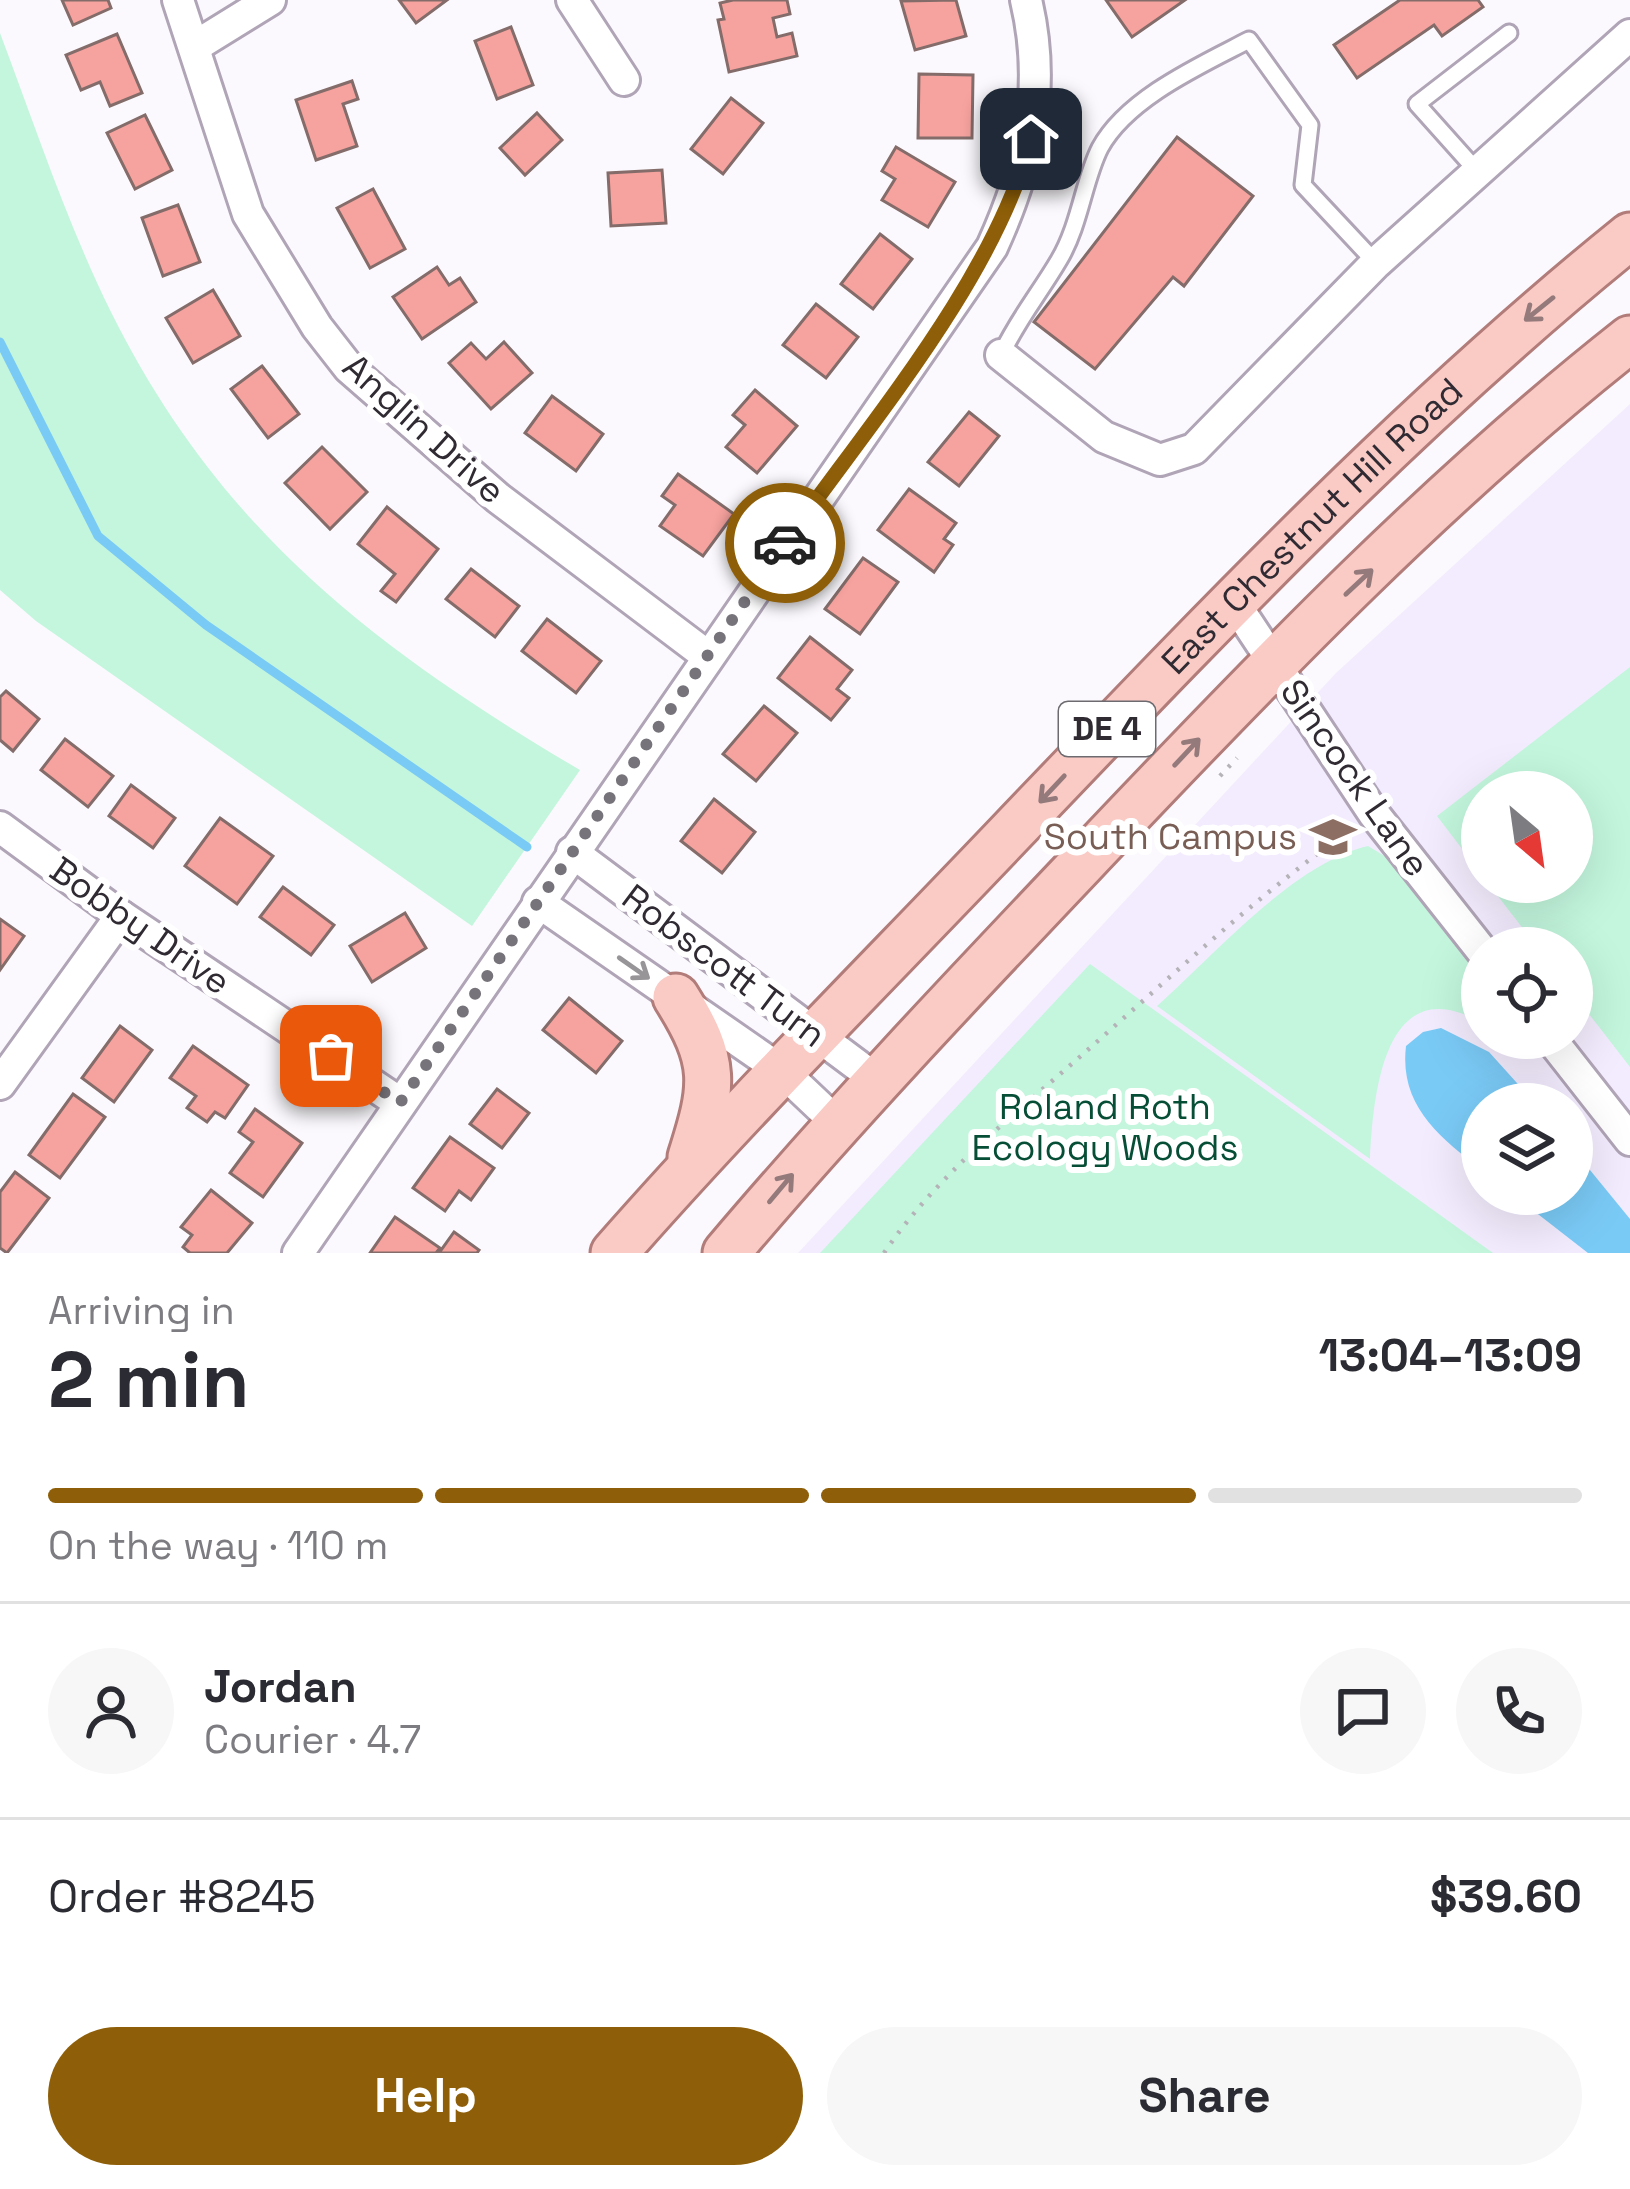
<!DOCTYPE html>
<meta charset="utf-8">
<style>
:root{--surface:#fff;--page:#f7f7f7;--text:#2b2b33;--muted:#7c7c81;--line:#e1e1e2;--accent:#8e5f08}
body{margin:0;font-family:"Space Grotesk",sans-serif;background:var(--page);color:var(--text);height:100vh;display:flex;flex-direction:column;font-size:45px;white-space:nowrap}
*{box-sizing:border-box;margin:0}
p{font-size:39px;color:var(--muted)}
.icon{flex:none;width:66px;height:66px;fill:none;stroke:currentColor;stroke-width:2;stroke-linecap:round;stroke-linejoin:round}
.map{position:relative;height:1253px;overflow:hidden}
.details{display:flex;flex-direction:column;background:var(--surface);flex:1}
.details>*{flex:none}
.needle{width:78px;rotate:151deg}
.controls{position:absolute;left:1461px;top:771px;display:grid;gap:24px}
.controls a{display:grid;place-items:center;width:132px;height:132px;border-radius:50%;background:var(--surface);box-shadow:0 12px 48px #0002;font-size:60px}
.pin{position:absolute;display:grid;place-items:center;width:102px;height:102px;color:#fff;margin:-51px;border-radius:24px;box-shadow:0 6px 18px #0006}
.courier{position:absolute;display:grid;place-items:center;width:120px;height:120px;margin:-60px;border:9px solid #8e5f08;border-radius:50%;background:#fff;color:#222;box-shadow:0 3px 15px #0007}
.overview em{font-style:normal;font-weight:700}
.overview div{display:flex;flex-direction:column-reverse}
.overview{display:flex;align-items:center;justify-content:space-between;height:204px;padding:0 48px}
h1{font-size:78px;font-weight:700;line-height:90px}
.bar{display:grid;grid-template-columns:repeat(4,1fr);gap:18px 12px;align-content:center;height:144px;padding:0 48px}
.bar i{height:15px;border-radius:9px;background:var(--line)}
.bar .on{background:var(--accent)}
.bar p{grid-column:span 4}
.line{display:flex;align-items:center;gap:30px;padding:0 48px;border-top:3px solid var(--line)}
.line div{flex:1}
.round{display:grid;place-items:center;flex:none;width:126px;height:126px;border-radius:63px;background:var(--page)}
.action{display:flex;gap:24px;margin-top:auto;padding:24px 48px}
.action a{flex:1;height:138px;border-radius:72px;background:var(--accent);color:#fff;font-size:48px;font-weight:700;line-height:138px;text-align:center}
.action a+a{background:var(--page);color:var(--text)}
.map>svg:first-child{display:block}
.education{fill:#f3ecfe;fill-rule:evenodd}
.green{fill:#c3f6dd}
.water{fill:#7acaf6}
.lines{fill:none;stroke-linecap:round;stroke-linejoin:round}
.stream{stroke:#7acaf6;stroke-width:9}
.building{fill:#f6a29e;stroke:#836c6a;stroke-width:3}
.lane-casing{stroke:#b0a4b7;stroke-width:21}
.street-casing{stroke:#b0a4b7;stroke-width:36}
.primary-casing{stroke:#b17c79;stroke-width:51}
.path{stroke:#b5b2b8;stroke-width:4.5;stroke-dasharray:3 9;stroke-linecap:butt}
.lane{stroke:#fff;stroke-width:15}
.street{stroke:#fff;stroke-width:30}
.primary{stroke:#facac5;stroke-width:45}
.oneway{stroke:#957a7c}
.oneway2{stroke:#989599}
.done{stroke:#77737a;stroke-width:12;stroke-dasharray:0 21.6}
.route{stroke:#8e5f08;stroke-width:15}
.labels{text-anchor:middle;dominant-baseline:central;stroke-width:12;stroke-linejoin:round;paint-order:stroke}
.shield{fill:#fff;stroke:#6e6b70;stroke-width:3}
.shield-label{font-size:33px;font-weight:bold;fill:#302b33}
.street-label{font-size:36px;fill:#302b33;stroke:#fff}
.education-label{font-size:36px;fill:#785e54;stroke:#fff;text-anchor:end}
.park-label{font-size:36px;fill:#064e36;stroke:#fff}
</style>
<div class="map">
<svg width="1630" height="1253" viewBox="0 0 1630 1253">
<rect width="100%" height="100%" fill="#fbf9fd"/>
<!-- education -->
<path class="education" d="M 1630,404 L 1630,1253 L 798,1253 L 1336,673 ZM 1482,792 L 1572,792 L 1572,882 L 1482,882 ZM 1482,948 L 1572,948 L 1572,1038 L 1482,1038 ZM 1482,1104 L 1572,1104 L 1572,1194 L 1482,1194 Z"/>
<!-- green -->
<g class="green">
<path d="M 0,33 C 35,126 67,223 111,312 C 220,531 375,649 580,770 L 472,926 L 36,621 L 0,590 Z"/>
<path d="M 1630,667 L 1630,1067 L 1572,992 L 1572,948 L 1538,948 L 1487,882 L 1572,882 L 1572,792 L 1482,792 L 1482,875 L 1437,816 Z"/>
<path d="M 1368,846 L 1396,863 L 1482,974 L 1482,1023 C 1385,967 1373,1093 1370,1159 L 1157,1006 C 1214,955 1294,863 1368,846 Z"/>
<path d="M 1090,964 L 1493,1253 L 820,1253 Z"/>
</g>
<!-- water -->
<g class="water">
<path d="M 1441,1028 L 1489,1052 L 1536,1104 L 1482,1104 L 1482,1170 C 1439,1137 1399,1105 1406,1046 L 1423,1032 Z"/>
<path d="M 1572,1148 L 1630,1219 L 1630,1253 L 1588,1253 L 1512,1194 L 1572,1194 Z"/>
</g>
<g class="lines">
<!-- stream -->
<path class="stream" d="M 0,342 L 98,536 L 206,625 L 527,847"/>
</g>
<!-- building -->
<g class="building">
<path d="M 62,0 L 108,0 L 111,8 L 73,25 Z"/>
<path d="M 399,0 L 447,0 L 416,23 Z"/>
<path d="M 733,0 L 787,0 L 790,14 L 773,18 L 777,37 L 792,33 L 797,56 L 729,72 L 718,20 L 724,19 L 720,3 Z"/>
<path d="M 956,0 L 966,36 L 915,50 L 901,1 Z"/>
<path d="M 1106,0 L 1185,0 L 1132,37 Z"/>
<path d="M 1400,0 L 1478,0 L 1483,7 L 1442,36 L 1434,25 L 1357,78 L 1334,45 Z"/>
<path d="M 511,27 L 533,85 L 497,99 L 475,41 Z"/>
<path d="M 117,34 L 142,93 L 110,106 L 100,82 L 81,90 L 66,55 Z"/>
<path d="M 919,74 L 973,75 L 972,138 L 918,138 Z"/>
<path d="M 352,81 L 358,99 L 343,104 L 357,146 L 316,160 L 296,100 Z"/>
<path d="M 731,98 L 763,123 L 723,174 L 691,149 Z"/>
<path d="M 537,113 L 562,140 L 525,175 L 500,148 Z"/>
<path d="M 145,115 L 172,170 L 135,189 L 107,133 Z"/>
<path d="M 1177,137 L 1253,196 L 1184,286 L 1173,277 L 1095,369 L 1034,322 Z"/>
<path d="M 896,147 L 955,182 L 928,227 L 882,200 L 895,179 L 882,171 Z"/>
<path d="M 662,170 L 666,223 L 611,226 L 608,173 Z"/>
<path d="M 373,189 L 405,249 L 370,268 L 337,208 Z"/>
<path d="M 178,205 L 200,262 L 163,276 L 142,218 Z"/>
<path d="M 880,234 L 912,259 L 873,309 L 841,284 Z"/>
<path d="M 437,267 L 449,285 L 460,278 L 476,302 L 422,339 L 393,297 Z"/>
<path d="M 213,290 L 240,336 L 193,363 L 166,318 Z"/>
<path d="M 816,304 L 858,337 L 826,378 L 783,345 Z"/>
<path d="M 504,342 L 532,373 L 491,409 L 449,363 L 471,343 L 486,359 Z"/>
<path d="M 262,366 L 299,414 L 268,438 L 231,389 Z"/>
<path d="M 755,390 L 797,426 L 757,473 L 726,447 L 745,425 L 733,415 Z"/>
<path d="M 552,396 L 603,434 L 576,471 L 525,433 Z"/>
<path d="M 969,412 L 999,436 L 959,486 L 928,462 Z"/>
<path d="M 322,447 L 367,492 L 330,529 L 285,483 Z"/>
<path d="M 678,474 L 734,514 L 703,556 L 660,526 L 675,505 L 662,496 Z"/>
<path d="M 909,489 L 956,523 L 944,539 L 953,545 L 934,572 L 878,530 Z"/>
<path d="M 387,507 L 438,549 L 396,602 L 381,591 L 395,574 L 358,544 Z"/>
<path d="M 863,558 L 898,582 L 860,634 L 825,609 Z"/>
<path d="M 471,569 L 519,606 L 495,637 L 446,599 Z"/>
<path d="M 547,619 L 601,661 L 576,693 L 522,651 Z"/>
<path d="M 810,637 L 852,670 L 837,689 L 849,698 L 831,720 L 778,678 Z"/>
<path d="M 6,691 L 39,719 L 13,751 L 0,740 L 0,697 Z"/>
<path d="M 764,706 L 797,733 L 756,781 L 723,754 Z"/>
<path d="M 65,739 L 113,776 L 88,807 L 41,770 Z"/>
<path d="M 131,785 L 175,818 L 153,848 L 109,816 Z"/>
<path d="M 714,799 L 755,832 L 722,873 L 681,841 Z"/>
<path d="M 220,818 L 273,856 L 237,904 L 185,866 Z"/>
<path d="M 283,887 L 334,925 L 311,955 L 260,917 Z"/>
<path d="M 405,913 L 426,948 L 372,982 L 350,946 Z"/>
<path d="M 0,919 L 24,936 L 0,970 Z"/>
<path d="M 569,998 L 622,1041 L 596,1073 L 543,1030 Z"/>
<path d="M 120,1026 L 152,1050 L 114,1102 L 82,1078 Z"/>
<path d="M 193,1046 L 248,1085 L 225,1118 L 215,1112 L 207,1122 L 187,1108 L 196,1096 L 170,1078 Z"/>
<path d="M 497,1089 L 529,1113 L 502,1148 L 470,1124 Z"/>
<path d="M 73,1094 L 105,1117 L 60,1178 L 29,1155 Z"/>
<path d="M 255,1109 L 302,1143 L 263,1197 L 230,1173 L 253,1142 L 239,1132 Z"/>
<path d="M 450,1137 L 494,1168 L 471,1200 L 459,1191 L 445,1211 L 413,1188 Z"/>
<path d="M 15,1172 L 49,1198 L 7,1253 L 0,1248 L 0,1192 Z"/>
<path d="M 211,1190 L 252,1223 L 227,1253 L 190,1253 L 183,1247 L 192,1235 L 181,1227 Z"/>
<path d="M 395,1217 L 440,1248 L 436,1253 L 370,1253 Z"/>
<path d="M 454,1232 L 479,1250 L 477,1253 L 439,1253 Z"/>
</g>
<g class="lines">
<!-- lane casing -->
<g class="lane-casing">
<g id="lane">
<path d="M 1476,170 L 1417,104 L 1509,33"/>
<path d="M 1001,355 C 1018,319 1039,294 1059,260 C 1080,225 1084,179 1100,148 C 1127,98 1201,65 1249,40 L 1310,125 L 1303,185 L 1376,263"/>
</g>
</g>
<!-- street casing -->
<g class="street-casing">
<g id="street">
<path d="M 178,0 L 248,214 L 317,327 L 349,368 L 498,498 L 706,655"/>
<path d="M 572,0 L 624,80"/>
<path d="M 194,47 L 270,0"/>
<path d="M 1001,355 L 1104,437 L 1160,460 L 1194,449 L 1376,263 L 1630,35"/>
<path d="M 1233,601 L 1374,814 L 1482,951"/>
<path d="M 0,827 L 121,916 L 400,1103"/>
<path d="M 572,852 L 877,1080"/>
<path d="M 538,902 L 782,1071 L 837,1123"/>
<path d="M 1550,1038 L 1630,1140"/>
<path d="M 0,1084 L 121,916"/>
<path d="M 298,1253 L 992,247 C 1029,166 1047,88 1026,0"/>
</g>
</g>
<!-- primary casing -->
<g class="primary-casing">
<g id="primary">
<path d="M 676,997 C 717,1062 714,1085 691,1157"/>
<path id="s1" d="M 614,1253 C 742,1107 880,970 1014,829 C 1212,622 1407,416 1630,236"/>
<path d="M 726,1253 C 847,1110 976,975 1105,839 C 1271,664 1441,488 1630,339"/>
</g>
</g>
<!-- path -->
<g class="path">
<path d="M 1220,776 L 1237,758"/>
<path d="M 884,1253 C 938,1173 1019,1111 1091,1047 C 1175,973 1258,895 1350,830"/>
</g>
<!-- lane -->
<use href="#lane" class="lane"/>
<!-- street -->
<use href="#street" class="street"/>
<!-- primary -->
<use href="#primary" class="primary"/>
</g>
<!-- one-way arrows -->
<defs><path id="oneway-shaft" d="M-6 0H5M1.5-3L5.5 0L1.5 3" fill="none" stroke-width="1.6" stroke-linecap="round" stroke-linejoin="round" transform="scale(3)"/></defs>
<g class="oneway">
<use href="#oneway-shaft" transform="translate(1539 309) rotate(141)"/>
<use href="#oneway-shaft" transform="translate(1359 582) rotate(-43)"/>
<use href="#oneway-shaft" transform="translate(1187 752) rotate(-47)"/>
<use href="#oneway-shaft" transform="translate(1052 789) rotate(133)"/>
<use href="#oneway-shaft" transform="translate(781 1188) rotate(-50)"/>
</g>
<use class="oneway2" href="#oneway-shaft" transform="translate(634 968) rotate(35)"/>
<g class="lines">
<!-- done -->
<path class="done" d="M 331,1056 L 400,1103 L 785,543"/>
<!-- route -->
<path class="route" d="M 785,543 C 869,424 995,278 1031,139"/>
</g>
<!-- icons -->
<defs>
<g id="university-bare" transform="scale(3.6)"><path d="M0-5L7-2L0 1L-7-2ZM-4 1L0 2.5L4 1V4Q0 6-4 4Z" fill="#8d6e63" stroke="#fff" stroke-width="2.5" paint-order="stroke"/></g>
</defs>
<g fill-rule="evenodd">
<use href="#university-bare" x="1333" y="837"/>
</g>
<g class="labels">
<!-- shield labels -->
<rect class="shield" x="1059" y="702" width="96" height="54" rx="9"/>
<g class="shield-label">
<text x="1107" y="729">DE 4</text>
</g>
<!-- street labels -->
<g class="street-label">
<text transform="translate(424 429) rotate(42)">Anglin Drive</text>
<text stroke="none"><textPath href="#s1" startOffset="1008">East Chestnut Hill Road</textPath></text>
<text transform="translate(1355 778) rotate(55)">Sincock Lane</text>
<text transform="translate(140 926) rotate(35)">Bobby Drive</text>
<text transform="translate(724 966) rotate(37)">Robscott Turn</text>
</g>
<!-- education labels -->
<g class="education-label">
<text x="1297" y="837">South Campus</text>
</g>
<!-- park labels -->
<g class="park-label">
<text x="1105" y="1107">Roland Roth<tspan x="1105" dy="41">Ecology Woods</tspan></text>
</g>
</g>
</svg>
<div class="controls">
<a><svg class="needle" viewBox="-14 -14 28 28"><path d="M0-13l5 13h-10z" fill="#e53935"/><path d="M0 13l5-13h-10z" fill="#7c7c81"/></svg></a>
<a><svg class="icon" aria-label="locate" viewBox="0 0 24 24"><circle cx="12" cy="12" r="6"/><path d="M12 2v4M12 18v4M2 12h4M18 12h4"/></svg></a>
<a><svg class="icon" aria-label="layers" viewBox="0 0 24 24"><path d="M12 4l9 5-9 5-9-5zM3 14l9 5 9-5"/></svg></a>
</div>
<div class="pin" style="left:331px;top:1056px;background:#ea580c"><svg class="icon" aria-label="bag" viewBox="0 0 24 24"><path d="M5 8h14l-1 12H6zM9 8a3 3 0 0 1 6 0"/></svg></div>
<div class="pin" style="left:1031px;top:139px;background:#1f2937"><svg class="icon" aria-label="home" viewBox="0 0 24 24"><path d="M3 11l9-7 9 7M6 9v11h12V9"/></svg></div>
<div class="courier" style="left:785px;top:543px"><svg class="icon" aria-label="car" viewBox="0 0 24 24"><path d="M5 17H2v-5l4-1 3-4h7l3 4 3 1v5h-3M9 17h6M6 11h13"/><circle cx="7" cy="17" r="2"/><circle cx="17" cy="17" r="2"/></svg></div>
</div>
<section class="details">
<div class="overview"><div><h1>2 min</h1><p>Arriving in</p></div><em>13:04–13:09</em></div>
<div class="bar"><i class="on"></i><i class="on"></i><i class="on"></i><i></i><p>On the way · 110 m</p></div>
<div class="line" style="height:216px"><a class="round"><svg class="icon" aria-label="person" viewBox="0 0 24 24"><circle cx="12" cy="8" r="4"/><path d="M4 21q1-7 8-7t8 7"/></svg></a><div><b>Jordan</b><p>Courier · 4.7</p></div><a class="round"><svg class="icon" aria-label="chat" viewBox="0 0 24 24"><path d="M4 5h16v11H9l-5 4z"/></svg></a><a class="round"><svg class="icon" aria-label="phone" viewBox="0 0 24 24"><path d="M5 4h4l2 5-3 2q2 4 5 5l2-3 5 2v4C11 20 4 13 5 4z"/></svg></a></div>
<div class="line" style="height:156px"><div>Order #8245</div><b>$39.60</b></div>
<div class="action"><a>Help</a><a>Share</a></div>
</section>
